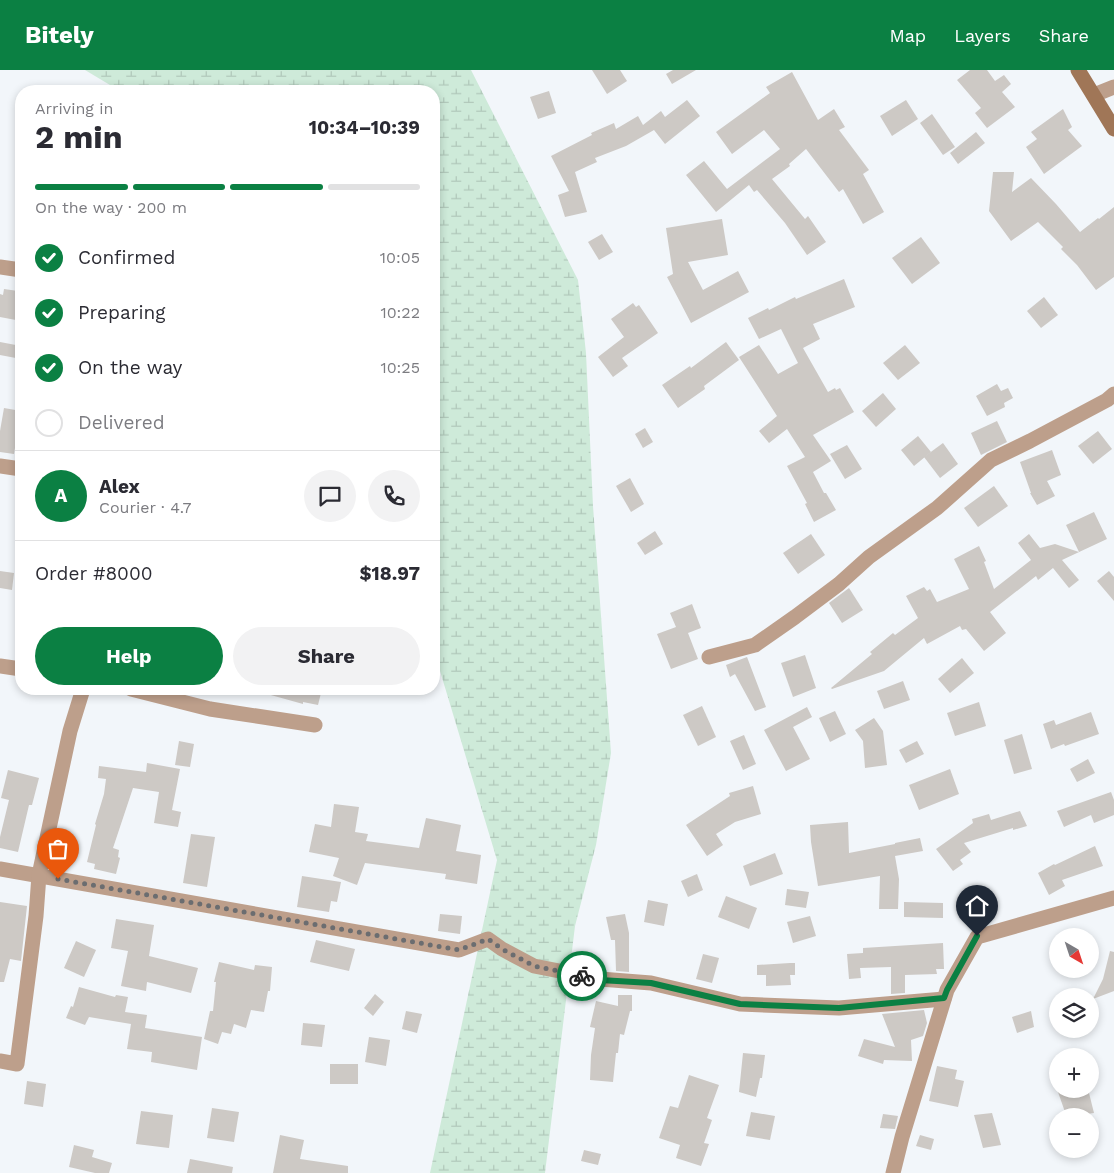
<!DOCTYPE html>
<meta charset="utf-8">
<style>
:root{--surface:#fff;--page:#f2f2f3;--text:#2b2b33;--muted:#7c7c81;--line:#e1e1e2;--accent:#0b8043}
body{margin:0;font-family:"Work Sans",sans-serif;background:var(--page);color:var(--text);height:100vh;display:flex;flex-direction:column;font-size:19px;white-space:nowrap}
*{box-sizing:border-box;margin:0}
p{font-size:16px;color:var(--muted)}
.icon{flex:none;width:28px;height:28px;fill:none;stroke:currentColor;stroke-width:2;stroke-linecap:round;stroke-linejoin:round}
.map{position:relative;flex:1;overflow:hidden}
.sheet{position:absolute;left:15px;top:15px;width:425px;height:610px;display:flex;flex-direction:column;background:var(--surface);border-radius:20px;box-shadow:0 2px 8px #0003}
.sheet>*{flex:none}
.needle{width:32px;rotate:141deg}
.tools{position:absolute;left:1049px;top:858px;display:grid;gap:10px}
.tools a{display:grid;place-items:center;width:50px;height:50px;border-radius:50%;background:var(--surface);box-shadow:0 2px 8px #0003;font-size:25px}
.pin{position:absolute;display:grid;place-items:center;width:42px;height:42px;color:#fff;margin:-51px -21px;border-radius:50% 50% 50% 0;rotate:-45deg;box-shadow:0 0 5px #0007}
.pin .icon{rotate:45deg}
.courier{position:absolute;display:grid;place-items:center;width:50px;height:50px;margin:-25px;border:4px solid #0b8043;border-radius:50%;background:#fff;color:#222;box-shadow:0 1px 6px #0007}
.headline em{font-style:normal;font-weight:700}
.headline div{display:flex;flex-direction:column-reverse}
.headline{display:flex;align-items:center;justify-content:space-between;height:85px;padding:0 20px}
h1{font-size:32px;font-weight:700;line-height:38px}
.bar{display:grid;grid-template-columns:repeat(4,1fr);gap:8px 5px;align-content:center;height:60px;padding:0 20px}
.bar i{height:6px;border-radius:4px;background:var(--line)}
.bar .selected{background:var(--accent)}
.bar p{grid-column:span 4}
.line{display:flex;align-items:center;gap:12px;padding:0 20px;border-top:1px solid var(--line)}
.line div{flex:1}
.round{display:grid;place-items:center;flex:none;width:52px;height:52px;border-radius:26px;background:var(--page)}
ol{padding:0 20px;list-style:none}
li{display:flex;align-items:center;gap:15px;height:55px}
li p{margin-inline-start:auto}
li .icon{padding:5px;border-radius:50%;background:var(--accent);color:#fff;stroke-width:4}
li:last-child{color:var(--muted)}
li i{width:28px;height:28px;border:2px solid var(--line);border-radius:50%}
.cta{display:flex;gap:10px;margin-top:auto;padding:10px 20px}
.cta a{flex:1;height:58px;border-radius:30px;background:var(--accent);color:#fff;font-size:20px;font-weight:700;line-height:58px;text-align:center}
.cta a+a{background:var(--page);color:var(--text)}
header{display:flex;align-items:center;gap:30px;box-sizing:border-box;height:70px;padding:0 25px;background:var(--accent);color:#fff}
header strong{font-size:24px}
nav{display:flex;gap:28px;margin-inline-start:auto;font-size:18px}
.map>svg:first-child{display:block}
.wetland{fill:url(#wetland-marsh)}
.building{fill:#cdc9c5}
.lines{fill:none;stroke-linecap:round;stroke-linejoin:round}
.street{stroke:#bd9f8b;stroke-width:15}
.secondary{stroke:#a07657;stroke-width:15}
.done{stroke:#6b6d70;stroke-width:5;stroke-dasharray:0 9}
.route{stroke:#0b8043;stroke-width:6}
</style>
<header>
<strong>Bitely</strong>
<nav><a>Map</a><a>Layers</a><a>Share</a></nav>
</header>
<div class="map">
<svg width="1114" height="1103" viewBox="0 0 1114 1103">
<defs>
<pattern id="wetland-marsh" width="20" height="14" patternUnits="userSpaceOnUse" patternTransform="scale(1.25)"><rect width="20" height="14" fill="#ceead9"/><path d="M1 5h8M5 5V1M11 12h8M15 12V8" fill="none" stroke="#b1c8ba"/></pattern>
</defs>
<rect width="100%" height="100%" fill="#f2f6fa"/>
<!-- wetland -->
<path class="wetland" d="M 85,0 L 471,0 L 578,210 L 586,283 L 593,436 L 611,683 L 596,775 L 575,856 L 545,1103 L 430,1103 L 497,790 L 434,581 L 434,21 L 120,21 Z"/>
<!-- building -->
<g class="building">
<path d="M 592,0 L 620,0 L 627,11 L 607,24 Z"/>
<path d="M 673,0 L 696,0 L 672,14 L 666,4 Z"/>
<path d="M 970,0 L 987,0 L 995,11 L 1004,5 L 1011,14 L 1002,22 L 1015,37 L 987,58 L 975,43 L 981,38 L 957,10 Z"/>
<path d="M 792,2 L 818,50 L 834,39 L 845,57 L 839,60 L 869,100 L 863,104 L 884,142 L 863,154 L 843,119 L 839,122 L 806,79 L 789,94 L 790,96 L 772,109 L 805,149 L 808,146 L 826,172 L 807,185 L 785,153 L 757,120 L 754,122 L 749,115 L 716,142 L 686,105 L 704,91 L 727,119 L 780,79 L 764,60 L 732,84 L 716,62 L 770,23 L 766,17 Z"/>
<path d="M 549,21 L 556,43 L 538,49 L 530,27 Z"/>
<path d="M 687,30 L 700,46 L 665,74 L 654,60 L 626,76 L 595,88 L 597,92 L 575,102 L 587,142 L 565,147 L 558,125 L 569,121 L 551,86 L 592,65 L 591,63 L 614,53 L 616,59 L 638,46 L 643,55 L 661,41 L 665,47 Z"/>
<path d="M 906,30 L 918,49 L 892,66 L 880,46 Z"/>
<path d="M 1063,39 L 1072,57 L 1068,60 L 1082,76 L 1044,104 L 1026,77 L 1037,69 L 1031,62 Z"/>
<path d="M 932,44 L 955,77 L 943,85 L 920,53 Z"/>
<path d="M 976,62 L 985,73 L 958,94 L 950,83 Z"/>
<path d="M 993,102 L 1014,102 L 1012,122 L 1031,108 L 1056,134 L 1080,162 L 1098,148 L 1099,149 L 1114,137 L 1114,207 L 1096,220 L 1077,195 L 1061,179 L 1063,177 L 1038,152 L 1011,171 L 989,141 Z"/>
<path d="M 722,149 L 728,185 L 688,192 L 703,220 L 738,201 L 749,222 L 691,253 L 667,207 L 673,204 L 666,158 Z"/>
<path d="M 602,164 L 613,182 L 599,190 L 588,172 Z"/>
<path d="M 921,167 L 940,193 L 912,214 L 892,188 Z"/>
<path d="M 844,209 L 855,237 L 813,254 L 820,269 L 803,278 L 828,322 L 835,318 L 836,320 L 840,318 L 854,342 L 813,365 L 831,391 L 813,402 L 824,423 L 826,423 L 836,440 L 814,452 L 805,434 L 807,433 L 787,396 L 805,387 L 787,359 L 769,373 L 759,361 L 777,346 L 739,287 L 759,275 L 778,304 L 798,293 L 781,259 L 759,269 L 748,248 L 768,238 L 769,240 L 795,227 L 796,229 Z"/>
<path d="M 4,219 L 18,221 L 17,227 L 21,227 L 21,251 L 0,247 L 0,224 L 3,225 Z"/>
<path d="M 1044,227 L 1058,245 L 1041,258 L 1027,241 Z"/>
<path d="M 633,233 L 636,237 L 639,235 L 658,263 L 622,288 L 628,296 L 613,307 L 598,287 L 624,267 L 611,249 Z"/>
<path d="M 0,272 L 21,276 L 21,289 L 0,285 Z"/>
<path d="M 726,272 L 739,290 L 704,316 L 705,319 L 678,338 L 662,315 L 690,296 L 691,298 Z"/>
<path d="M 905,275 L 920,293 L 898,310 L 883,293 Z"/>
<path d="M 997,314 L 1001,321 L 1008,318 L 1013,328 L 1004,333 L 1005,337 L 987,346 L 976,326 Z"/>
<path d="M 883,323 L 896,339 L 876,357 L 862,341 Z"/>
<path d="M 4,338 L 21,341 L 14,384 L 0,382 L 0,361 Z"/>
<path d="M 997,351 L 1007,372 L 981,385 L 971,363 Z"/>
<path d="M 645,358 L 653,372 L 643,378 L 635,364 Z"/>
<path d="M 1098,361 L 1112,379 L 1093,394 L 1078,376 Z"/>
<path d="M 918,366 L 931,382 L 914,396 L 901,380 Z"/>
<path d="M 943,373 L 958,394 L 940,408 L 924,387 Z"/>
<path d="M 847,375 L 862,399 L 845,409 L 830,384 Z"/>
<path d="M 1052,380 L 1061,405 L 1047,411 L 1055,426 L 1037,435 L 1030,423 L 1031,423 L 1020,392 Z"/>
<path d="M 630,408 L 644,434 L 631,442 L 616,416 Z"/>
<path d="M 994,416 L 1008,436 L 978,457 L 964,438 Z"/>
<path d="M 1094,442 L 1107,469 L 1062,490 L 1079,510 L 1069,518 L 1053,498 L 1038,510 L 1036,506 L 990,542 L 1006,563 L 984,581 L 966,559 L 962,560 L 960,556 L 927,574 L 924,568 L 884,601 L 832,619 L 831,618 L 872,584 L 870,582 L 893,563 L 895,565 L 918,548 L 906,526 L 924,517 L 927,521 L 930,519 L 937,532 L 969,519 L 954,489 L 979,476 L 986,491 L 984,492 L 994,519 L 1031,490 L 1018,473 L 1029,464 L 1040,478 L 1055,474 L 1079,482 L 1066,455 Z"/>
<path d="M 655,461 L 663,474 L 645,485 L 637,473 Z"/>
<path d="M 811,464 L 825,485 L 798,504 L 783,483 Z"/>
<path d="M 0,501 L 14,503 L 12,520 L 0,518 Z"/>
<path d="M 1109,501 L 1114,507 L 1114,531 L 1097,511 Z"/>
<path d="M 849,518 L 863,540 L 842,553 L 829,533 Z"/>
<path d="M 692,534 L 701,558 L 688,563 L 698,589 L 671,599 L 657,564 L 676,557 L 670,543 Z"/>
<path d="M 805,585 L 816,618 L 793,627 L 781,593 Z"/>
<path d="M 747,587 L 766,637 L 755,641 L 735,604 L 730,607 L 726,595 Z"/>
<path d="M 962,588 L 974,603 L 950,623 L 938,609 Z"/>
<path d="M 903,611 L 910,630 L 884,639 L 877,621 Z"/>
<path d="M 261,619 L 322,619 L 318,635 L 303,632 L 303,634 L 260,622 Z"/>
<path d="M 979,632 L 986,656 L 955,666 L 947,643 Z"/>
<path d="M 702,636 L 716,667 L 698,676 L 683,645 Z"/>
<path d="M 807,637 L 812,647 L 793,657 L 810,689 L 786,701 L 764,660 Z"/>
<path d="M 835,641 L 846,664 L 830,672 L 819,648 Z"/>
<path d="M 1091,642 L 1099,664 L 1065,676 L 1064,674 L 1051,679 L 1043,654 L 1054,650 L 1056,655 Z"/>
<path d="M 874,648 L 883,661 L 887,695 L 865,698 L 863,671 L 855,660 Z"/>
<path d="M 1022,664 L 1032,699 L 1014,704 L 1004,670 Z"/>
<path d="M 744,665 L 756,694 L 743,700 L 730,671 Z"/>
<path d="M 179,671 L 194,674 L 190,697 L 175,695 Z"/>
<path d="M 917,671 L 924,684 L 906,693 L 899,680 Z"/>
<path d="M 1088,689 L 1095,703 L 1077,712 L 1070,699 Z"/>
<path d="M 147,693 L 180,699 L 172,740 L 181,742 L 178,757 L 154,753 L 159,722 L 133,718 L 113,778 L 119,780 L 118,787 L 120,788 L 116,804 L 94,799 L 95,794 L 87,792 L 96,755 L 95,754 L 104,724 L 106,709 L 98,708 L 99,696 L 146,702 Z"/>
<path d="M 950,699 L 959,724 L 919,740 L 909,715 Z"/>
<path d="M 8,700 L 39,708 L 32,735 L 29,735 L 18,782 L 0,778 L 0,767 L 9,730 L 1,728 Z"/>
<path d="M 753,716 L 761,744 L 735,752 L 716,764 L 723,775 L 707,786 L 686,755 L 730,726 L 729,723 Z"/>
<path d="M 1111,722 L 1114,730 L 1114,745 L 1094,753 L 1091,745 L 1064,757 L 1057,741 Z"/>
<path d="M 334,734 L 359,737 L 355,762 L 368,764 L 366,771 L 419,778 L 426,748 L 461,755 L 456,781 L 481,785 L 477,814 L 445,809 L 446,804 L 365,793 L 357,815 L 333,806 L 339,788 L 309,782 L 315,754 L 331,757 Z"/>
<path d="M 1020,741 L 1027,756 L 1013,760 L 1013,758 L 964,773 L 971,782 L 960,790 L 963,794 L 953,801 L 936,779 L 973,753 L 972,749 L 989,744 L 991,750 Z"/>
<path d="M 848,752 L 849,783 L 895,774 L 895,773 L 920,768 L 923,781 L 895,786 L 899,809 L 898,839 L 879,839 L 880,806 L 818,816 L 811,772 L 810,755 Z"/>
<path d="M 191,764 L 215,767 L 207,817 L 183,813 Z"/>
<path d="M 1095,776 L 1103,796 L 1062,810 L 1065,816 L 1049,825 L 1038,803 L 1054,794 L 1055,795 Z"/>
<path d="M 775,783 L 783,804 L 750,816 L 743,796 Z"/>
<path d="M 697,804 L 703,820 L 688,827 L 681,811 Z"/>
<path d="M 302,806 L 341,812 L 337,832 L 331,831 L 329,842 L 297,837 Z"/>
<path d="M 787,819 L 809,822 L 806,838 L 785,835 Z"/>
<path d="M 726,826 L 757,838 L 749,859 L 718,847 Z"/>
<path d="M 648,830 L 668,834 L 664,856 L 644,852 Z"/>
<path d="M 0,832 L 27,836 L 21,891 L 10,889 L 4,912 L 0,912 Z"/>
<path d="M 904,832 L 943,833 L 943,848 L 904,847 Z"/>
<path d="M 440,844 L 462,846 L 460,864 L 438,861 Z"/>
<path d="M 625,844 L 629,863 L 629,902 L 616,901 L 615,870 L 611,870 L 606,847 Z"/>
<path d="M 810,846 L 816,866 L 793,873 L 787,852 Z"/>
<path d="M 116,849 L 154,855 L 149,886 L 198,898 L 191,923 L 147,912 L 146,921 L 121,916 L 128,881 L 111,878 Z"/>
<path d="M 316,870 L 355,879 L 349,901 L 310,892 Z"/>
<path d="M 76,871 L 96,880 L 84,907 L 64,898 Z"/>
<path d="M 943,873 L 944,899 L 936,899 L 937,904 L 905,905 L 905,923 L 891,924 L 891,897 L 860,898 L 861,908 L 849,909 L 847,884 L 863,883 L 863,878 Z"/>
<path d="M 1110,881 L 1114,882 L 1114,921 L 1093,929 L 1103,909 Z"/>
<path d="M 703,884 L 719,888 L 712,913 L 696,909 Z"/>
<path d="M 219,892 L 254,900 L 255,895 L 272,897 L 270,921 L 268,921 L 264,942 L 251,940 L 246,958 L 234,954 L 231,964 L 222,962 L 218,974 L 204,969 L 210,941 L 213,941 L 216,912 L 214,912 Z"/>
<path d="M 790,893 L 795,893 L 795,905 L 790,905 L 791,915 L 766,916 L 766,905 L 757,905 L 757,895 Z"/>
<path d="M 79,917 L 115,927 L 116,925 L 128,927 L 125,942 L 147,945 L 145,958 L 202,967 L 197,1000 L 151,992 L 152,982 L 127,979 L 131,954 L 89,947 L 85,955 L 66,948 L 71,936 L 73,937 Z"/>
<path d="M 375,924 L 384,932 L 373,946 L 364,938 Z"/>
<path d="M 618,925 L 632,925 L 632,941 L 630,941 L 624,965 L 620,964 L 618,983 L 616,983 L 613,1012 L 590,1010 L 591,985 L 595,958 L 590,957 L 596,931 L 618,936 Z"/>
<path d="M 924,940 L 927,953 L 923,966 L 911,970 L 912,991 L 884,990 L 883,994 L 858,986 L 864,969 L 895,977 L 882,944 Z"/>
<path d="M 406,941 L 422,944 L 417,963 L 402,959 Z"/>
<path d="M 1031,941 L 1034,957 L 1017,963 L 1012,947 Z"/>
<path d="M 303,953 L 325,955 L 322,977 L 301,975 Z"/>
<path d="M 369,967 L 390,970 L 386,996 L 365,992 Z"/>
<path d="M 743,983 L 765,985 L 762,1008 L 760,1008 L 756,1027 L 739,1022 Z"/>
<rect x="330" y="994" width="28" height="20"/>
<path d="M 937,996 L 957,1000 L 955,1009 L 964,1011 L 958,1037 L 929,1031 Z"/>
<path d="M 689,1005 L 719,1015 L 707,1048 L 712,1050 L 704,1073 L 709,1074 L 701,1096 L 676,1088 L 680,1075 L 659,1068 L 670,1036 L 678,1038 Z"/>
<path d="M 27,1011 L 46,1014 L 43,1037 L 24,1034 Z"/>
<path d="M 1068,1019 L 1088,1019 L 1094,1043 L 1080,1045 L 1065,1042 L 1058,1022 Z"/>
<path d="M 212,1038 L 239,1042 L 234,1072 L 207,1068 Z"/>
<path d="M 141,1041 L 173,1045 L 169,1078 L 136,1074 Z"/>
<path d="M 751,1042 L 775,1046 L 770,1070 L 746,1066 Z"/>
<path d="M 992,1043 L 1001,1075 L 983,1078 L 974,1045 Z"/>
<path d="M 883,1044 L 898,1046 L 895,1059 L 880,1058 Z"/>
<path d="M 280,1065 L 304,1070 L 300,1089 L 348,1096 L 348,1103 L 273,1103 Z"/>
<path d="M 920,1065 L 934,1069 L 931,1080 L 916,1076 Z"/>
<path d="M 74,1075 L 94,1080 L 92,1087 L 112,1093 L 109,1103 L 95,1103 L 69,1097 Z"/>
<path d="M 584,1080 L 601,1084 L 598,1095 L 581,1091 Z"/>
<path d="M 190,1089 L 233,1097 L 232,1103 L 187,1103 Z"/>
</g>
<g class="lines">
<!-- street -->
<g class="street">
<path d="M 1094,25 L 1114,17"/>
<path d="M 0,197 L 21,200"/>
<path d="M 0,396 L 21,399"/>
<path d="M 709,587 L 755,575 L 795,547 L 839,514 L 869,487 L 937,438 L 991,390 L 1030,371 L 1107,330 L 1114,324"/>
<path d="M 0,596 L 21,599"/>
<path d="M 131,619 L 210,639 L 315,655"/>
<path d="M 0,799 L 459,880 L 488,869 L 502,879 L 534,896 L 600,909 L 651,913 L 740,934 L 839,938 L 944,929"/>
<path d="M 0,991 L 17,994 L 36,846 L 39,805 L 70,661 L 83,619"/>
<path d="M 893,1103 L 902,1067 L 947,920 L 977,867 L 1114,828"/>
</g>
<!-- secondary -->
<path class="secondary" d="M 1078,0 L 1114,59"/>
</g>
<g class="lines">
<!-- done -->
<path class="done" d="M 58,809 L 459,880 L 488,869 L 502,879 L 534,896 L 582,906"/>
<!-- route -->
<path class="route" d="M 582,906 L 600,910 L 651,913 L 740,934 L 839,938 L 944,928 L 947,920 L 977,866"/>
</g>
</svg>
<div class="tools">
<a><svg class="needle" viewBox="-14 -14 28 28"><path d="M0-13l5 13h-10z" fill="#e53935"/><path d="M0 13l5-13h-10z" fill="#7c7c81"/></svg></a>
<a><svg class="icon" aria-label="layers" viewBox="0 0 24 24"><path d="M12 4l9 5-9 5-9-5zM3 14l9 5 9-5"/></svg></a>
<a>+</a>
<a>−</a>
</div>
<div class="pin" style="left:58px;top:809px;background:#ea580c"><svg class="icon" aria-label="bag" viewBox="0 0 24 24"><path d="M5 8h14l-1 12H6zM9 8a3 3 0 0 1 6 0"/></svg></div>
<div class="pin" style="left:977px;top:866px;background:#1f2937"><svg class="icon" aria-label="home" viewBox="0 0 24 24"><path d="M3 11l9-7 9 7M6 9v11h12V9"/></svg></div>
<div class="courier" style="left:582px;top:906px"><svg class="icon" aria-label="bike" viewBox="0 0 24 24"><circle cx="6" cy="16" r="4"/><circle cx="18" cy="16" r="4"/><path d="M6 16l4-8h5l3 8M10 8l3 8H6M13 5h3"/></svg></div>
<section class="sheet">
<div class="headline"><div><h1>2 min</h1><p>Arriving in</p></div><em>10:34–10:39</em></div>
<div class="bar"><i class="selected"></i><i class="selected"></i><i class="selected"></i><i></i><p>On the way · 200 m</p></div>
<ol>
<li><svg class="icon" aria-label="check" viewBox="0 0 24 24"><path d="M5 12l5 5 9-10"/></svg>Confirmed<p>10:05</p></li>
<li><svg class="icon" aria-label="check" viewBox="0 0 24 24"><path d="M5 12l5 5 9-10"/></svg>Preparing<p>10:22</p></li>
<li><svg class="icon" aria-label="check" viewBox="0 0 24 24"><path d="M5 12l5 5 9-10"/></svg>On the way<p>10:25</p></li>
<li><i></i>Delivered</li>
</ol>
<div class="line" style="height:90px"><b class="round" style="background:var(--accent);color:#fff">A</b><div><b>Alex</b><p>Courier · 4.7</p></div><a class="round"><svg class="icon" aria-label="chat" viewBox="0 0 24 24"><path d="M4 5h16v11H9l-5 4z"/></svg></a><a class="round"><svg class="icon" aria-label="phone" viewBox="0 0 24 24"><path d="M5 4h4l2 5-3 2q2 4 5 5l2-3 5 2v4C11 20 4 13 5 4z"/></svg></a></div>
<div class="line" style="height:65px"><div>Order #8000</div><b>$18.97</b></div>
<div class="cta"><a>Help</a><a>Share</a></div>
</section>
</div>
